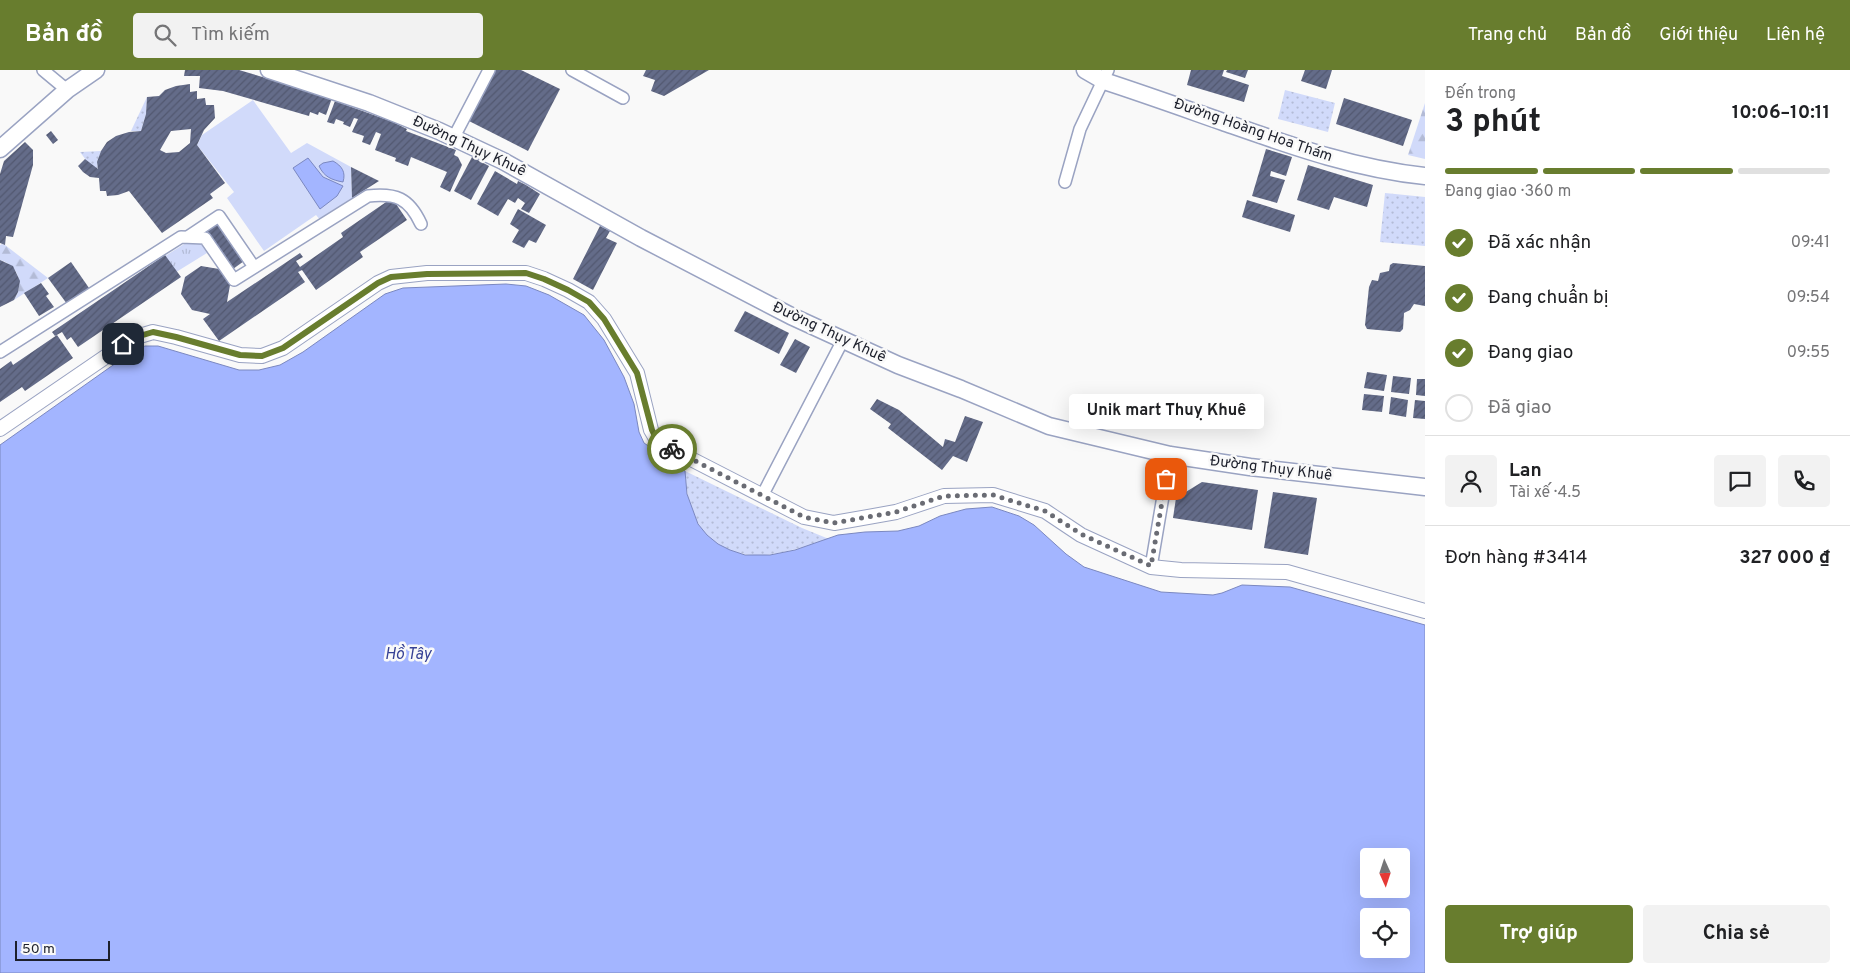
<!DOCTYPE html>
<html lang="vi">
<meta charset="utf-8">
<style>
:root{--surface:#fff;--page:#f2f2f2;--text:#202124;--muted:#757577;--line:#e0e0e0;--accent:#687d2e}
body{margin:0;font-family:Overpass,sans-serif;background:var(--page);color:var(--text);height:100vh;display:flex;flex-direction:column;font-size:19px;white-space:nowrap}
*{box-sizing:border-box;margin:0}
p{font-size:16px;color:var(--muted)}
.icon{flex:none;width:28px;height:28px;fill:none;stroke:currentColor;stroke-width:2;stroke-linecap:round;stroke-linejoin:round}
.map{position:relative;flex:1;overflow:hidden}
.details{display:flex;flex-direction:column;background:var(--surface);width:425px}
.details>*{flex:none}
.needle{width:32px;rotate:177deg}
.tools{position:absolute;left:1360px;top:778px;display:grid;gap:10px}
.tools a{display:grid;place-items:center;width:50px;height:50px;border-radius:5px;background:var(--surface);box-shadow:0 5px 20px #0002;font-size:25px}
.scale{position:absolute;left:15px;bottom:12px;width:95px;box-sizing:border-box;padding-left:5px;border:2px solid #1d202c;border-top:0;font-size:14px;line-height:18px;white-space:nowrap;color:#1d202c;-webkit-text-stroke:4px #f9f9f9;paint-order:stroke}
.pin{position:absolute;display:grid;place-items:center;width:42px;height:42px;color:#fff;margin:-21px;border-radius:10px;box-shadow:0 2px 8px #0006}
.courier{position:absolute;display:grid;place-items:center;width:50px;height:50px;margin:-25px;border:4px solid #687d2e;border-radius:50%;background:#fff;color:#222;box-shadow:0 1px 6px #0007}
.bubble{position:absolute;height:35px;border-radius:5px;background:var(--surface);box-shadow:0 5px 20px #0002;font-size:16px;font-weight:700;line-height:35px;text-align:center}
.overview em{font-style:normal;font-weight:700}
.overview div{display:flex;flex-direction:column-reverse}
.overview{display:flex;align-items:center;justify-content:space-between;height:85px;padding:0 20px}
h1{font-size:32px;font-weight:700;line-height:38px}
.bar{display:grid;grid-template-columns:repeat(4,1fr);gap:8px 5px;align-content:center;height:60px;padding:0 20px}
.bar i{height:6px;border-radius:4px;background:var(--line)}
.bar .current{background:var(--accent)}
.bar p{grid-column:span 4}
.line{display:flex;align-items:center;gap:12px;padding:0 20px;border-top:1px solid var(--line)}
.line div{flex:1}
.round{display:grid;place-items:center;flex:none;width:52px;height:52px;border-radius:5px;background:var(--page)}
ol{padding:0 20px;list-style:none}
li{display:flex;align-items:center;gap:15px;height:55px}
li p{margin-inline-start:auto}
li .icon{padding:5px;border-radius:50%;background:var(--accent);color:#fff;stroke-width:4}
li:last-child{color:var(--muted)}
li i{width:28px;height:28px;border:2px solid var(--line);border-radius:50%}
.action{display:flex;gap:10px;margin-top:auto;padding:10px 20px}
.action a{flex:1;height:58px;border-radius:5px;background:var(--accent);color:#fff;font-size:20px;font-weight:700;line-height:58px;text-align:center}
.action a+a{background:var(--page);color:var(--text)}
header{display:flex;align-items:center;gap:30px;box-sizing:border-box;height:70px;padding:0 25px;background:var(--accent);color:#fff}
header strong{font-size:24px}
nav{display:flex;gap:28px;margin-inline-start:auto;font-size:18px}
.search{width:350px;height:45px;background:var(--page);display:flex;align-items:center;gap:12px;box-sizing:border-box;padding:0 18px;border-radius:5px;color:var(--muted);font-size:19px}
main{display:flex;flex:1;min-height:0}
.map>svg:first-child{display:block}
.grass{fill:url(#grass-tufts)}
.forest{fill:url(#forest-firs)}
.park{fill:url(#park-dots)}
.pitch{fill:#d1dafa}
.water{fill:#a3b5ff;stroke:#7b88c0;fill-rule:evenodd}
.building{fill:url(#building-hatch);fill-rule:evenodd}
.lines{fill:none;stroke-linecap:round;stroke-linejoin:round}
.minor-casing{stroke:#9aa3c2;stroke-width:14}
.tertiary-casing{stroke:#9aa3c2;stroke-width:16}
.secondary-casing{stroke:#9aa3c2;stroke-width:19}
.minor{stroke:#fff;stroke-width:11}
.tertiary{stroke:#fff;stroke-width:14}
.secondary{stroke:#fff;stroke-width:16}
.done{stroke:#6a6c74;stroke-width:5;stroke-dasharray:0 9}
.route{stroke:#687d2e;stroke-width:6}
.labels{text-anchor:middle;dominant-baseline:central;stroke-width:5;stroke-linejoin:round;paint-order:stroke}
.street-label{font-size:15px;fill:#1d202c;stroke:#f9f9f9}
.water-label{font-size:16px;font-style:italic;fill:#364195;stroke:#f9f9f9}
</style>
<header>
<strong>Bản đồ</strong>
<div class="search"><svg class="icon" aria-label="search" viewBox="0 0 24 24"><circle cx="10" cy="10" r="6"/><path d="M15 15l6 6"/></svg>Tìm kiếm</div>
<nav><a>Trang chủ</a><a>Bản đồ</a><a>Giới thiệu</a><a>Liên hệ</a></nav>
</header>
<main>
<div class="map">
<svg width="1425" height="903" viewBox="0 0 1425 903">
<defs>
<pattern id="grass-tufts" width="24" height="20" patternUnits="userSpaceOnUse" patternTransform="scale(1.25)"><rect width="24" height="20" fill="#d1dafa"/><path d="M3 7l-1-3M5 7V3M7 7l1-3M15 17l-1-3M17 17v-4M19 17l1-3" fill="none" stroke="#b3bbd6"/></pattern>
<pattern id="forest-firs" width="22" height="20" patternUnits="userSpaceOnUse" patternTransform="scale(1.25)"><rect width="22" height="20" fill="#d1dafa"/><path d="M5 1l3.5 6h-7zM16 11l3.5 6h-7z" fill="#b3bbd6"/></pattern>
<pattern id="park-dots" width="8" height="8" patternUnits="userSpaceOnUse" patternTransform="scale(1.25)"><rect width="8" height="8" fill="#d1dafa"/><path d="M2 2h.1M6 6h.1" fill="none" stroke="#b3bbd6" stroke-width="1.8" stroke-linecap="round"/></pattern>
<pattern id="building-hatch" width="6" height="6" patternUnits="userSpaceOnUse" patternTransform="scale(1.25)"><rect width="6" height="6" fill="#646c89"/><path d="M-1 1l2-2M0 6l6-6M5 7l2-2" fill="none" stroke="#525870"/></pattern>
</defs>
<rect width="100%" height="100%" fill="#f9f9f9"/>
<!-- grass -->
<path class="grass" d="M 189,171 L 201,173 L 207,183 L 173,204 L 162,188 Z"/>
<!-- forest -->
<g class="forest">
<path d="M 1425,33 L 1425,89 L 1408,85 Z"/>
<path d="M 2,174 L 5,175 L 48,208 L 14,230 C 24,215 19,195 0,190 L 0,175 Z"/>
</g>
<!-- park -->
<g class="park">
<path d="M 1285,20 L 1335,33 L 1328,62 L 1278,49 Z"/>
<path d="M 147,27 L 146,44 L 141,61 L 131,61 Z"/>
<path d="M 101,81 L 97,92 L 98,99 L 89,94 L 80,82 Z"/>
<path d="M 1385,123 L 1425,127 L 1425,176 L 1380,172 Z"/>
<path d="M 685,401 L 802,458 L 829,469 C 810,475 792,481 772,484 C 745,489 712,479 698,453 C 688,437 687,419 685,401 Z"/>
</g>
<!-- pitch -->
<path class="pitch" d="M 253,30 L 291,83 L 307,73 L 351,97 L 352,128 L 321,151 L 316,145 L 264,181 L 227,128 L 234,122 L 197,75 L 202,65 Z"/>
<!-- water -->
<g class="water">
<path d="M 308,88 L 323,107 L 343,116 L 337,126 L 320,139 L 293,98 Z"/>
<path d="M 333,91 C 342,96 346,102 343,112 C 332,110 324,107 319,96 L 323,93 Z"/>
<path d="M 506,214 L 526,216 L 549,225 L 584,245 L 604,270 L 624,307 L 634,334 L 639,362 L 644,373 L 685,401 L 687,424 L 698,454 L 707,465 L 718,474 L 730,480 L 745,485 L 770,485 L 795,480 L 838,465 L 865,462 L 898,461 L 919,456 L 940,446 L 966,439 L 992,437 L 1019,446 L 1034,455 L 1066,484 L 1084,497 L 1161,522 L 1213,525 L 1222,523 L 1242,515 L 1290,517 L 1425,555 L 1425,903 L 0,903 L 0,375 L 133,281 L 145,276 L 158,276 L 239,300 L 259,300 L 280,295 L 303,282 L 385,224 L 403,218 ZM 1401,786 L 1401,819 L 1369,819 L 1369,786 ZM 1401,846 L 1401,879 L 1369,879 L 1369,846 Z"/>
</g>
<!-- building -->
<g class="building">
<path d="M 185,0 L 239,0 L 332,28 L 326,45 L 319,42 L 318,45 L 310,42 L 309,46 L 223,21 L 199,18 L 200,6 L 184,6 Z"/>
<path d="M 493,0 L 521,0 L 560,19 L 528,81 L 467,50 Z"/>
<path d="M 646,0 L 709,0 L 664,26 L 651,21 L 655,10 L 643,6 Z"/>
<path d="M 1191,0 L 1224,0 L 1222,6 L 1249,15 L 1244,32 L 1187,15 Z"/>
<path d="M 1227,0 L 1248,0 L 1245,8 L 1226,2 Z"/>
<path d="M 1305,0 L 1332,0 L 1326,19 L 1301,11 Z"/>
<path d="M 190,14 L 190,22 L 197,21 L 197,29 L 205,28 L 206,35 L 214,35 L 215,48 L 204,60 L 197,75 L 225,113 L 210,124 L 213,128 L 162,163 L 129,121 L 118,125 L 107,126 L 106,121 L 100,121 L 99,108 L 90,107 L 83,102 L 78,96 L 85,89 L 98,99 L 97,92 L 101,81 L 107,72 L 116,66 L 129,62 L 141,61 L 146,44 L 147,27 L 159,26 L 165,20 L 176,16 ZM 191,59 L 190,73 L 179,82 L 166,83 L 160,80 L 171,61 Z"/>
<path d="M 1344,28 L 1412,50 L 1403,76 L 1336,54 Z"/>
<path d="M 335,31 L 393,52 L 407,59 L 406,61 L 456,80 L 454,85 L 458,87 L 462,95 L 450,122 L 440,117 L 447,102 L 411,87 L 408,96 L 395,91 L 396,88 L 375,80 L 381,64 L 376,62 L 370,75 L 362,72 L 364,66 L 352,62 L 358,49 L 354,48 L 350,57 L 343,54 L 344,52 L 336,49 L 334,54 L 327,52 Z"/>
<path d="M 51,61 L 58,70 L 53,74 L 46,65 Z"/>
<path d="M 25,72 L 33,80 L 33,95 L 13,167 L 6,166 L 5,175 L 0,173 L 0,104 L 4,91 Z"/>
<path d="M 1266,79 L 1292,87 L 1286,106 L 1271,101 L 1270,106 L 1285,110 L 1277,133 L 1252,126 Z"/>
<path d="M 472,87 L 489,96 L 471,130 L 454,121 Z"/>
<path d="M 1308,95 L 1373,115 L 1367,137 L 1334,127 L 1329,140 L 1297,130 Z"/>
<path d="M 351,97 L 379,111 L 352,128 Z"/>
<path d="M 495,101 L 517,114 L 518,111 L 526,115 L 540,124 L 529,143 L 521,139 L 525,133 L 518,128 L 515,133 L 508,129 L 498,146 L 477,134 Z"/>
<path d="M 392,128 L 407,150 L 360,182 L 363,187 L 316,220 L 302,200 L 298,202 L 305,212 L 219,271 L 203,249 L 210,244 L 192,240 L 181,224 L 185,207 L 201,196 L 219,199 L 230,215 L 227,232 L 300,183 L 303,187 L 296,191 L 300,197 L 343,167 L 341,163 Z"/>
<path d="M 1247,130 L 1295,145 L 1290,162 L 1242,147 Z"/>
<path d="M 518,139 L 546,155 L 536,173 L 529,170 L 524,178 L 512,172 L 519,160 L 510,154 Z"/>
<path d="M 218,154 L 244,191 L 233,199 L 207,161 Z"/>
<path d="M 600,156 L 610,161 L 606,168 L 617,173 L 593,220 L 573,209 Z"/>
<path d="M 165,185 L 181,207 L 78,277 L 71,267 L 67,270 L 62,262 L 55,266 L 52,262 Z"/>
<path d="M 0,190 L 13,196 L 20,211 L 18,222 L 14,230 L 0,237 Z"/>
<path d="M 71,192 L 89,218 L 67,234 L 48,208 Z"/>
<path d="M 1393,193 L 1425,196 L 1425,236 L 1414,234 L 1410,240 L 1404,243 L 1403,259 L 1400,262 L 1367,259 L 1365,255 L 1369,217 L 1372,210 L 1378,211 L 1380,203 L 1389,201 L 1390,195 Z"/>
<path d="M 41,213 L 49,224 L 46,226 L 54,237 L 39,246 L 24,223 Z"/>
<path d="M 745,241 L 789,263 L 779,284 L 734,261 Z"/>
<path d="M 57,265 L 73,288 L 25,321 L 22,317 L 0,332 L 0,299 L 11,291 L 13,295 Z"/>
<path d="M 795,269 L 810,277 L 796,303 L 780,295 Z"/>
<path d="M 1367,302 L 1387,305 L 1384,321 L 1364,318 Z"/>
<path d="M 1393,306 L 1411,308 L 1409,324 L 1391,322 Z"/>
<path d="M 1417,309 L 1425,309 L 1425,326 L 1416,325 Z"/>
<path d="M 1364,324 L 1384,326 L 1382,342 L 1362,340 Z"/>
<path d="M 1391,327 L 1408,330 L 1406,347 L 1389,344 Z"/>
<path d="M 877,329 L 899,340 L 943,377 L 945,369 L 955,372 L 965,346 L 983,352 L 967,392 L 953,386 L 942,400 L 888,358 L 891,354 L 870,339 Z"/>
<path d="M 1415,330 L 1425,331 L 1425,349 L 1413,348 Z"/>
<path d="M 1202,412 L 1258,420 L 1252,460 L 1173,448 L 1176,428 Z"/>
<path d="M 1273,422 L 1317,428 L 1308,485 L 1264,478 Z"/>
</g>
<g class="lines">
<!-- minor casing -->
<g class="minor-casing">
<g id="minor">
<path d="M 43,0 L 67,20"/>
<path d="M 572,0 L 623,28"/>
<path d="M 454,67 L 489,0"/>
<path d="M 1065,112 L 1080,59 L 1108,0"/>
<path d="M 189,166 L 219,146 L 254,197"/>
<path d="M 0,282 L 181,167 L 205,168 L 234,210 L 368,126 C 396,123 409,128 421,154"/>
<path d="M 762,426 L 843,270"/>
<path d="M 1151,497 L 1170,385"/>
</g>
</g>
<!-- tertiary casing -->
<g class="tertiary-casing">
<path id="tertiary" d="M 0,359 L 133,268 L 153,262 L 176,267 L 240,285 L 262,286 L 283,278 L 378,213 L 391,207 L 427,203 L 526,203 L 544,209 L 568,220 L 589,232 L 604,249 L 637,303 L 651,360 L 658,372 L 804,447 L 834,453 L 896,442 L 944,426 L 993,425 L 1045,441 L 1081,465 L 1151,497 L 1181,500 L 1287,502 L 1425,541"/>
</g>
<!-- secondary casing -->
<g class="secondary-casing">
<g id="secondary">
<path d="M 269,0 L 369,33 L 439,61 L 503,91 L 641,168 L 791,246 L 898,295 L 961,319 L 1049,356 L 1170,385 L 1250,397 L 1425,417"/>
<path d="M 1085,0 L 1104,11 C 1144,24 1183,38 1223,52 C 1289,75 1355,99 1425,106"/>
<path d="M 0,79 L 67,20 L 96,0"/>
</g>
</g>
<!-- minor -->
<use href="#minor" class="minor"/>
<!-- tertiary -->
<use href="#tertiary" class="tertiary"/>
<!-- secondary -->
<use href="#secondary" class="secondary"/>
</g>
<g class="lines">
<!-- done -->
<path class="done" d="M 672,379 L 804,447 L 834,453 L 896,442 L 944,426 L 993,425 L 1045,441 L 1081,464 L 1151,496 L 1166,409"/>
<!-- route -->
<path class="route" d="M 123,274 L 133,268 L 153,262 L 176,267 L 240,285 L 262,286 L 283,278 L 378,213 L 391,207 L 427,204 L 526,203 L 544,209 L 568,220 L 589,232 L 604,249 L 637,303 L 652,360 L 658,372 L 672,379"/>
</g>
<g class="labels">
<!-- street labels -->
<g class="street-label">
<text transform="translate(1253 61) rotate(19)">Đường Hoàng Hoa Thám</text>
<text transform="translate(469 77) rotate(25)">Đường Thụy Khuê</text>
<text transform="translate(829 263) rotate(25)">Đường Thụy Khuê</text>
<text transform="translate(1271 399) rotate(7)">Đường Thụy Khuê</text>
</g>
<!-- water labels -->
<g class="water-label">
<text x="408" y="585">Hồ Tây</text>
</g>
</g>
</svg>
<div class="tools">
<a><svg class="needle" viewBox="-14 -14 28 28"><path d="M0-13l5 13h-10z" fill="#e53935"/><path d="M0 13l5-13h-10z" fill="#757577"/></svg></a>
<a><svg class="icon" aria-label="locate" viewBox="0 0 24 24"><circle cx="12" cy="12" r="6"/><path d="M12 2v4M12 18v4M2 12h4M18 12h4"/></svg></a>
</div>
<div class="scale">50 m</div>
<div class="pin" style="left:1166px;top:409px;background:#ea580c"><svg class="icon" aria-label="bag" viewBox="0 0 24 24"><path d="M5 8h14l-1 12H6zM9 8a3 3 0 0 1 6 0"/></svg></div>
<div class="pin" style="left:123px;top:274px;background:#1f2937"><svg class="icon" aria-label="home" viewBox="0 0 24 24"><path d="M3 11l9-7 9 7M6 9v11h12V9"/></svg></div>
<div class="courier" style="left:672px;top:379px"><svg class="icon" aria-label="bike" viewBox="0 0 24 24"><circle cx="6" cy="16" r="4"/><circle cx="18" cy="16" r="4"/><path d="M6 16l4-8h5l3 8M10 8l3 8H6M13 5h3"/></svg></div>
<div class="bubble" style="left:1069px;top:324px;width:195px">Unik mart Thuỵ Khuê</div>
</div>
<section class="details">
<div class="overview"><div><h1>3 phút</h1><p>Đến trong</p></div><em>10:06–10:11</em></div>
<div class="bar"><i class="current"></i><i class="current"></i><i class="current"></i><i></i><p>Đang giao · 360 m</p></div>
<ol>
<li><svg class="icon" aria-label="check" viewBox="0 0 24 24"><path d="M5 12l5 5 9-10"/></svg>Đã xác nhận<p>09:41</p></li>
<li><svg class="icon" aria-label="check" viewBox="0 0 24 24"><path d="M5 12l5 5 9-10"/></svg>Đang chuẩn bị<p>09:54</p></li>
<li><svg class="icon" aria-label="check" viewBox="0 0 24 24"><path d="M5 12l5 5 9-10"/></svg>Đang giao<p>09:55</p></li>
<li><i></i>Đã giao</li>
</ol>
<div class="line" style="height:90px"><a class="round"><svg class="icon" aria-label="person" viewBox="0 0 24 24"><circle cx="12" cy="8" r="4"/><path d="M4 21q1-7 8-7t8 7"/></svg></a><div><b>Lan</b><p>Tài xế · 4.5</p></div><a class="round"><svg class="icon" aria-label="chat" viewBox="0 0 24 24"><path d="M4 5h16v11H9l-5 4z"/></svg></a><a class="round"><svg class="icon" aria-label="phone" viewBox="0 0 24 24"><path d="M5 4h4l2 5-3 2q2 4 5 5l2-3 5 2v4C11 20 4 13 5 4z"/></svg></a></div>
<div class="line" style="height:65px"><div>Đơn hàng #3414</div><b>327 000 ₫</b></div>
<div class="action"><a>Trợ giúp</a><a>Chia sẻ</a></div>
</section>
</main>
